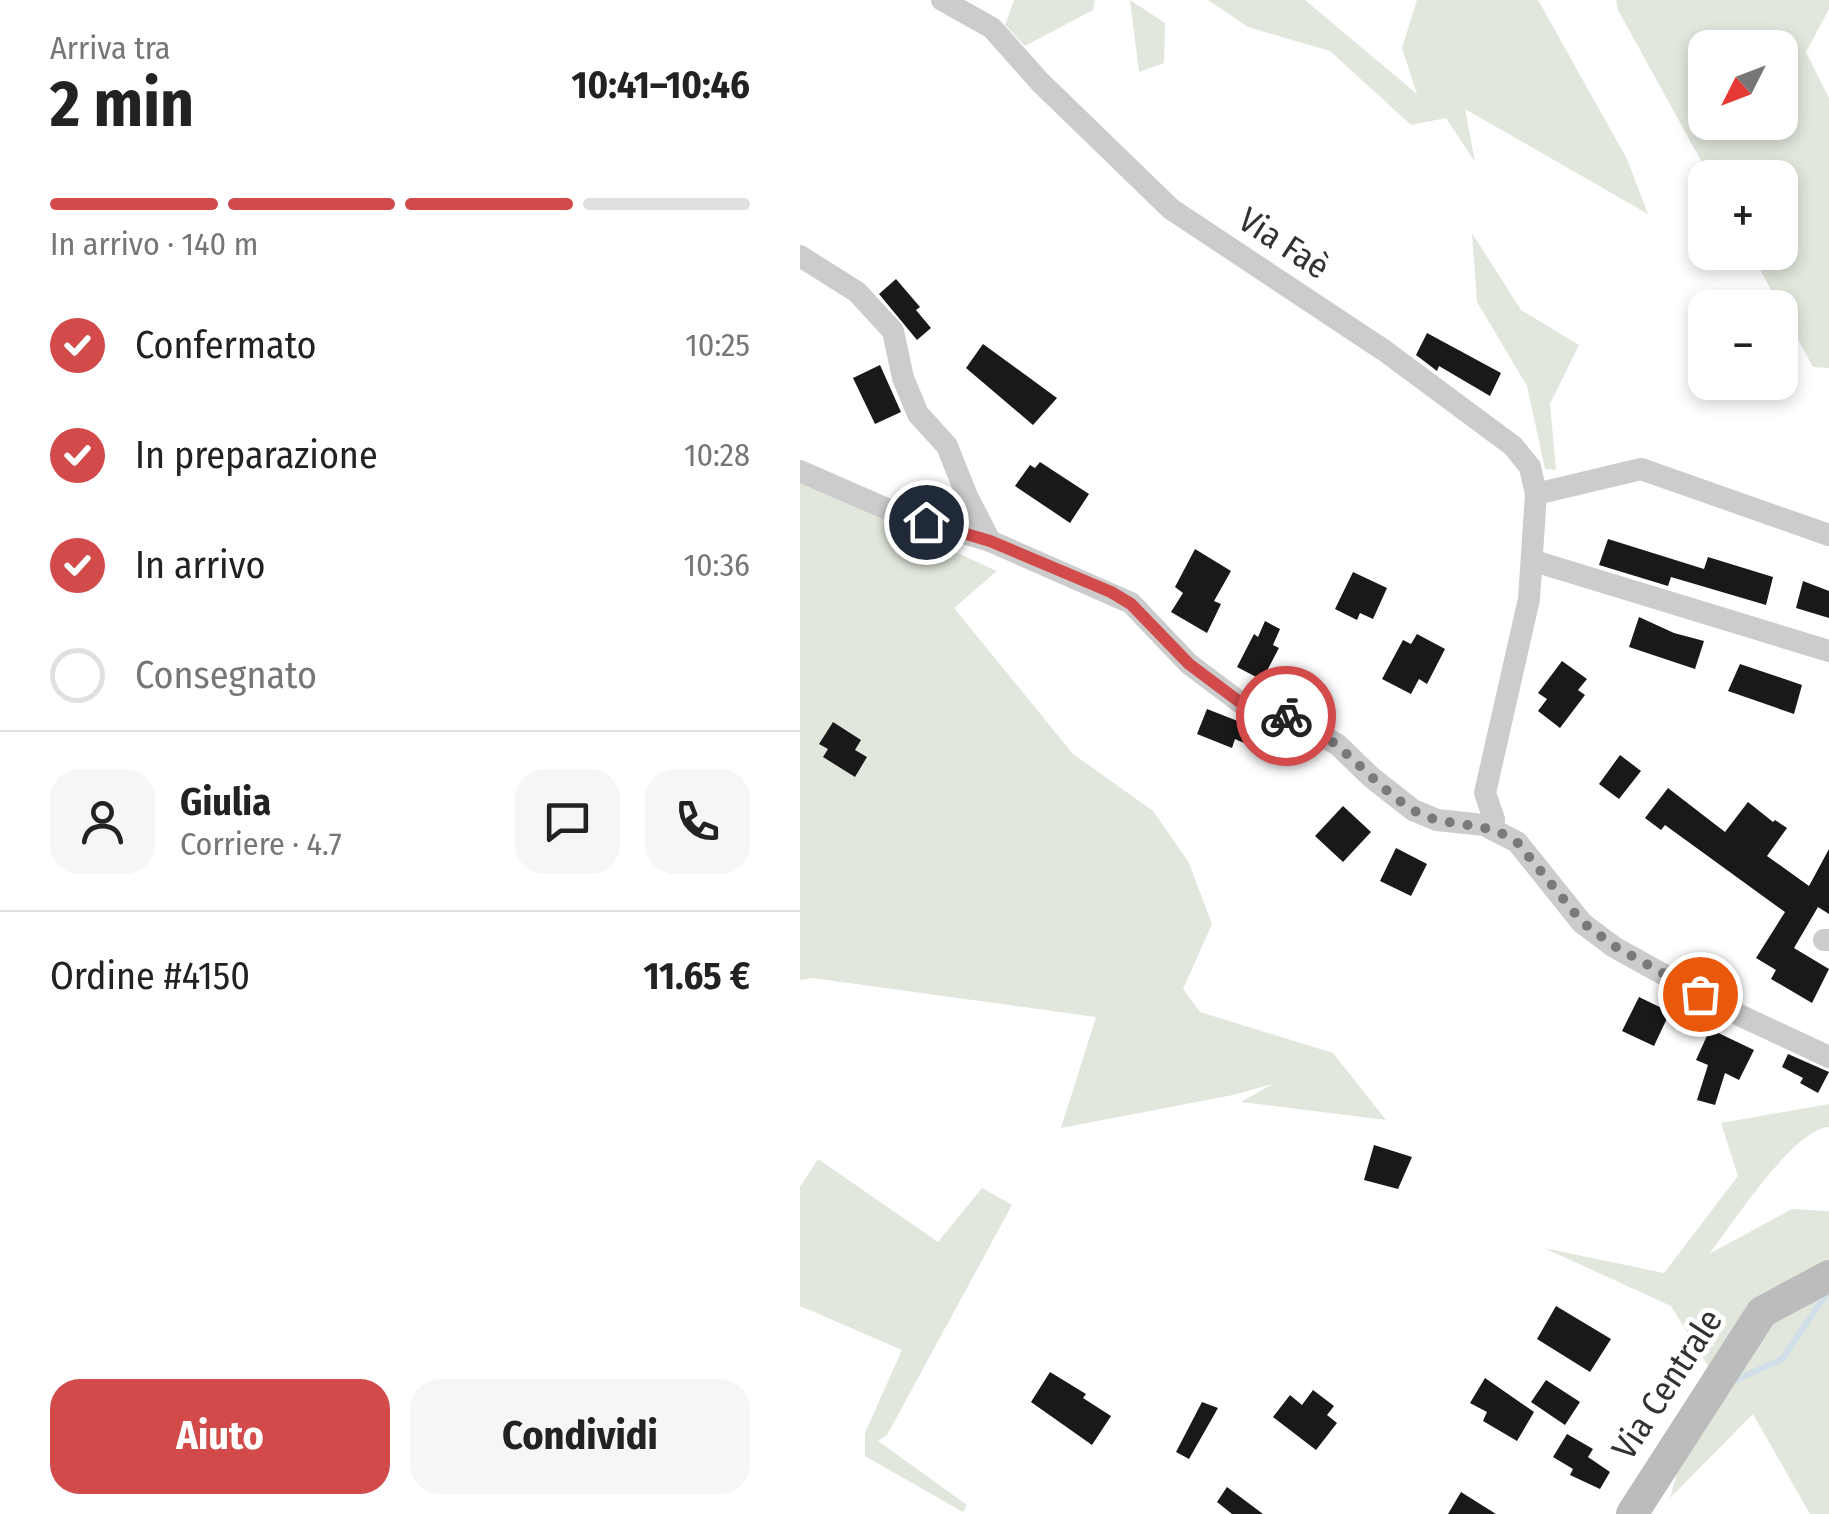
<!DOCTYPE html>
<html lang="it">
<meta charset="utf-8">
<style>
:root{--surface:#fff;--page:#f6f6f6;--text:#222;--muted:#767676;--line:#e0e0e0;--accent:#d24a4a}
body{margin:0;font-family:"Fira Sans Condensed",sans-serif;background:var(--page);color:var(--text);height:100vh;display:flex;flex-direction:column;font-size:38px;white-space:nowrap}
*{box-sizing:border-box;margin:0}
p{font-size:32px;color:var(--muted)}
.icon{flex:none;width:55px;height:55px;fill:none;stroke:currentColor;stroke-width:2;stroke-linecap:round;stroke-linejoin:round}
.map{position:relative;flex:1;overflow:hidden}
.side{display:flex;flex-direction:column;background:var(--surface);width:800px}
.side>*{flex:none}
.needle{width:65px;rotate:228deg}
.buttons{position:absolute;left:888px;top:30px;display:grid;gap:20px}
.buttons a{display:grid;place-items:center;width:110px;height:110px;border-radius:20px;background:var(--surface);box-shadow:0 5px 15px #0003;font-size:50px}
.pin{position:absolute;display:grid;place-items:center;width:85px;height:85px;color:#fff;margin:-42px;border:5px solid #fff;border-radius:50%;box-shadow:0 2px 10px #0007}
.courier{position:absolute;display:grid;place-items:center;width:100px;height:100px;margin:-50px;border:8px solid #d24a4a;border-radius:50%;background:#fff;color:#222;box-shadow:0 2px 12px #0007}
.headline em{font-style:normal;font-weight:700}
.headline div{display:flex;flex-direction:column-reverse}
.headline{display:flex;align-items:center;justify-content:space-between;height:170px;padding:0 50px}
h1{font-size:65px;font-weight:700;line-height:75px}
.bar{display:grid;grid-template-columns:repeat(4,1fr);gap:15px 10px;align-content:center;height:120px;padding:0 50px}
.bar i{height:12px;border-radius:8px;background:var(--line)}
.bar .selected{background:var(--accent)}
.bar p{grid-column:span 4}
.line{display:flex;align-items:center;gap:25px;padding:0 50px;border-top:2px solid var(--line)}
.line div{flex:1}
.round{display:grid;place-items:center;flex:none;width:105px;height:105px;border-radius:30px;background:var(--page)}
ol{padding:0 50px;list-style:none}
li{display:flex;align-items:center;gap:30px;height:110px}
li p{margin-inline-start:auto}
li .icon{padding:10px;border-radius:50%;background:var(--accent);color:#fff;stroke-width:4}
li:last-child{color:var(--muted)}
li i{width:55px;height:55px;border:5px solid var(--line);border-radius:50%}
.primary-button{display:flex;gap:20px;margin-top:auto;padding:20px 50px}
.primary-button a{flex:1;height:115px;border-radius:30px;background:var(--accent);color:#fff;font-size:40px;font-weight:700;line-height:115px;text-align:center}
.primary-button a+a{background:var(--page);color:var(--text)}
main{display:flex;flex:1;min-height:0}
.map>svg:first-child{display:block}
.green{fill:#e1e7dc;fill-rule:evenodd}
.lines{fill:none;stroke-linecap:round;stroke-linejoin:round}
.stream{stroke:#d0deea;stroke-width:6}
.building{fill:#191919}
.street{stroke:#ccc;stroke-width:22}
.secondary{stroke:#bcbcbc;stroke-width:32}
.done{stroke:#7a7a7a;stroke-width:10;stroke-dasharray:0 18}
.route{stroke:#d24a4a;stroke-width:12}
.labels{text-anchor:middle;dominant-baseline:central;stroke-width:10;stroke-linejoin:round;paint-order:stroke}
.street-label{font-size:35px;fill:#323232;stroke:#fff}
</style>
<main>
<section class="side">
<div class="headline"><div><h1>2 min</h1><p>Arriva tra</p></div><em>10:41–10:46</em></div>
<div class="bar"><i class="selected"></i><i class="selected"></i><i class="selected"></i><i></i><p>In arrivo · 140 m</p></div>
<ol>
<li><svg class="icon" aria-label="check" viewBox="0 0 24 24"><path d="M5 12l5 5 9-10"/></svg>Confermato<p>10:25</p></li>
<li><svg class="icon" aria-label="check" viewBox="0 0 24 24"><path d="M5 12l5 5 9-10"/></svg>In preparazione<p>10:28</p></li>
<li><svg class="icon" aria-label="check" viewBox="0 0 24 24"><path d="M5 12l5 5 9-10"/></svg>In arrivo<p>10:36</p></li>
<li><i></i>Consegnato</li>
</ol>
<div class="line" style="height:180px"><a class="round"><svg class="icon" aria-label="person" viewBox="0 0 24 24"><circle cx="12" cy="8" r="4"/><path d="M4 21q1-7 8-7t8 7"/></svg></a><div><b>Giulia</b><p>Corriere · 4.7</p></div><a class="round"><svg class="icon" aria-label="chat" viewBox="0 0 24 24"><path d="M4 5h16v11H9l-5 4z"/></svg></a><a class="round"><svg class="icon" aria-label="phone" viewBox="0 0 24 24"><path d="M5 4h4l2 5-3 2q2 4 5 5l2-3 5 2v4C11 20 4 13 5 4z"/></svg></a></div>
<div class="line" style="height:130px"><div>Ordine #4150</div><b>11.65 €</b></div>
<div class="primary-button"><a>Aiuto</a><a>Condividi</a></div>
</section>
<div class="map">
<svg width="1029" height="1514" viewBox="0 0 1029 1514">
<rect width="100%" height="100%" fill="#fff"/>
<!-- green -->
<g class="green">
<path d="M 214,0 L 295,0 L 293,10 L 225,46 L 205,25 Z"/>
<path d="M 330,0 L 365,23 L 364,63 L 339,72 Z"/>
<path d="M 408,0 L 505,0 L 617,94 L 602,48 L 617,0 L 738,0 L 827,159 L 848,214 L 665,109 L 675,162 L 646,118 L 611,125 L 530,51 L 448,27 Z"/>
<path d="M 816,0 L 1029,0 L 1029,9 L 1006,52 L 1029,98 L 1029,368 L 1013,367 L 951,253 L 980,252 L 980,178 L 910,177 L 818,10 ZM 905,48 L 980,48 L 980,122 L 905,122 Z"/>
<path d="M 672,233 L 721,310 L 779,345 L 750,404 L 756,470 L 745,469 L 727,386 L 677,302 Z"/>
<path d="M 0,481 L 197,571 L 154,608 L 273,754 L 353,811 L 388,861 L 412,924 L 383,989 L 400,1012 L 533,1053 L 586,1120 L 441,1102 L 473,1084 L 433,1095 L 261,1128 L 296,1017 L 12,978 L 0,980 Z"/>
<path d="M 1029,1104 L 1029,1127 C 993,1129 932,1225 909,1254 L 992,1209 L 1029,1211 L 1029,1514 L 1010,1514 L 953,1414 L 870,1498 L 908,1366 L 871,1306 L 744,1248 L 864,1273 L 938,1176 L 921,1123 Z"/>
<path d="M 18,1159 L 138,1242 L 182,1188 L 212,1205 L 87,1435 L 78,1441 L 167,1505 L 163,1512 L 65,1456 L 65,1433 L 102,1350 L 0,1306 L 0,1187 Z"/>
</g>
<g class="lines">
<!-- stream -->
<path class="stream" d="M 936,1380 L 982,1359 L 1028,1292"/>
</g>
<!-- building -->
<g class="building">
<path d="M 96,279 L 120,307 L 116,310 L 131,328 L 117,340 L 79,294 Z"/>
<path d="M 627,333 L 701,373 L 690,396 L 639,366 L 637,371 L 616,355 Z"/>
<path d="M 183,344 L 257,398 L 233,425 L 166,368 Z"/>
<path d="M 80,365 L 101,412 L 75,424 L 53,378 Z"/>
<path d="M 240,462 L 289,494 L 270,523 L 215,486 L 230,465 L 235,468 Z"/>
<path d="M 808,539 L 904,569 L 908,557 L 973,577 L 966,605 L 871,577 L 868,586 L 799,565 Z"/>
<path d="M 395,549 L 431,571 L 414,601 L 421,604 L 407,633 L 371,612 L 383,593 L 375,587 Z"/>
<path d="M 553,572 L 587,588 L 573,619 L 560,613 L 557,620 L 535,609 Z"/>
<path d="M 1003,581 L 1029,591 L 1029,618 L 996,608 Z"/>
<path d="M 839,617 L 874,633 L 904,641 L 895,669 L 829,647 Z"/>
<path d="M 465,621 L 480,629 L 473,645 L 479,648 L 462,680 L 437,667 L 454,634 L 458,637 Z"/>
<path d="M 617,634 L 645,649 L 627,684 L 619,679 L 611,694 L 582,679 L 603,640 L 611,644 Z"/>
<path d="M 762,661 L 787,679 L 778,690 L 785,695 L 760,728 L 738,711 L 747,699 L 738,693 Z"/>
<path d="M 940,664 L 1002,685 L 994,714 L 928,691 Z"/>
<path d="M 407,709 L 458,729 L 451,746 L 435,739 L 432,748 L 397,734 Z"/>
<path d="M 33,722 L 61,740 L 55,750 L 67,757 L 55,777 L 23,757 L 28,749 L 19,744 Z"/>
<path d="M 820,755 L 841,771 L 819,799 L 799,784 Z"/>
<path d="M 868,788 L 925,832 L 948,802 L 973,822 L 975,820 L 987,828 L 967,856 L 1009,886 L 1029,849 L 1029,914 L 1018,907 L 994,948 L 1029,969 L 1012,1003 L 971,979 L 976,970 L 956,958 L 985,912 L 865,825 L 861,830 L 845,818 Z"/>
<path d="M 543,806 L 571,832 L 543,862 L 515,836 Z"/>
<path d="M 596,848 L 627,864 L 611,896 L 580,881 Z"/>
<path d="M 839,997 L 870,1012 L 854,1046 L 822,1031 Z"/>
<path d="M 910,1029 L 954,1050 L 939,1080 L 925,1073 L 915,1105 L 897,1100 L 908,1065 L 896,1060 Z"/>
<path d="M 988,1054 L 1029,1072 L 1018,1093 L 1000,1083 L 1003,1078 L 982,1067 Z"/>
<path d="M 574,1145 L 612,1157 L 598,1189 L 564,1180 Z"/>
<path d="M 756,1306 L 811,1339 L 790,1372 L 737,1339 Z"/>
<path d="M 250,1372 L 286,1394 L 283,1398 L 311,1416 L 292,1445 L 231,1402 Z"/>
<path d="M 685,1378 L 734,1412 L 717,1441 L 683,1421 L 687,1412 L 670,1403 Z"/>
<path d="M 746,1380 L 780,1402 L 765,1425 L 731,1402 Z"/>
<path d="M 513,1390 L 534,1406 L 527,1415 L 537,1423 L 516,1450 L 473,1417 L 490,1395 L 502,1405 Z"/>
<path d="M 402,1402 L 418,1408 L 389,1459 L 376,1452 Z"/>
<path d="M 767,1434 L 793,1449 L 788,1457 L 810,1472 L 800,1489 L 770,1475 L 773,1469 L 753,1457 Z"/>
<path d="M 427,1487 L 463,1514 L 432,1514 L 417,1502 Z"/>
<path d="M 661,1492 L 696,1514 L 648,1514 Z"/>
</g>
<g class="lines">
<!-- street -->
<g class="street">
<path d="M 142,0 L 192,28 L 240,82 L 371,209 L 585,351 L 713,446 L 730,467 L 736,494 L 729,599 L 685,793 L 694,819 L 693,829"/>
<path d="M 0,256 L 57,292 L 93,331 L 103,378 L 118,414 L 147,446 L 167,496 L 190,541"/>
<path d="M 0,471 L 94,512 L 190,541 L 331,603 L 389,664 L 441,703 L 493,718 L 538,745 L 571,777 L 613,810 L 637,820 L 684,825 L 717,842 L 782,923 L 814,947 L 924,1008 L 1029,1057"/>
<path d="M 736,494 L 841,469 L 1029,535"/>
<path d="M 734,561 L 1029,651"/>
<path d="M 1024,940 L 1029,940"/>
</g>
<!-- secondary -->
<path class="secondary" d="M 832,1514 L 962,1312 L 1029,1276"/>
</g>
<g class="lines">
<!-- done -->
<path class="done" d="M 486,716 C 538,733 568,782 613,810 C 646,830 683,818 717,842 L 782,922 L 814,946 L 900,994"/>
<!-- route -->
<path class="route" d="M 126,522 L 190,541 L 311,592 L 331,604 L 389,664 L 441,703 L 486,716"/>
</g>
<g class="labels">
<!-- street labels -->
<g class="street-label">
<text transform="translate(484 243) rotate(33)">Via Faè</text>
<text transform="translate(867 1384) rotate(-57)">Via Centrale</text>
</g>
</g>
</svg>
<div class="buttons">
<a><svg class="needle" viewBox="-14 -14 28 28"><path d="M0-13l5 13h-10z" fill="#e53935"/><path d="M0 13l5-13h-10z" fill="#767676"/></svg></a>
<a>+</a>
<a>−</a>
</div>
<div class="pin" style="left:900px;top:994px;background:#ea580c"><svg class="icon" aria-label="bag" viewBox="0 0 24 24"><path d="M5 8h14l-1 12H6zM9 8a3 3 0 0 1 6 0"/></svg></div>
<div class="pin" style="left:126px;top:522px;background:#1f2937"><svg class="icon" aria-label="home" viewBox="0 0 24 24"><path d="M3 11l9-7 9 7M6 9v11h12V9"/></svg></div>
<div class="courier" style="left:486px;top:716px"><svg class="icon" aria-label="bike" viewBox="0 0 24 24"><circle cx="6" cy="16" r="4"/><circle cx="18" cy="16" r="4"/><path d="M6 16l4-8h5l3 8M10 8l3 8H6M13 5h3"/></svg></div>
</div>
</main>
